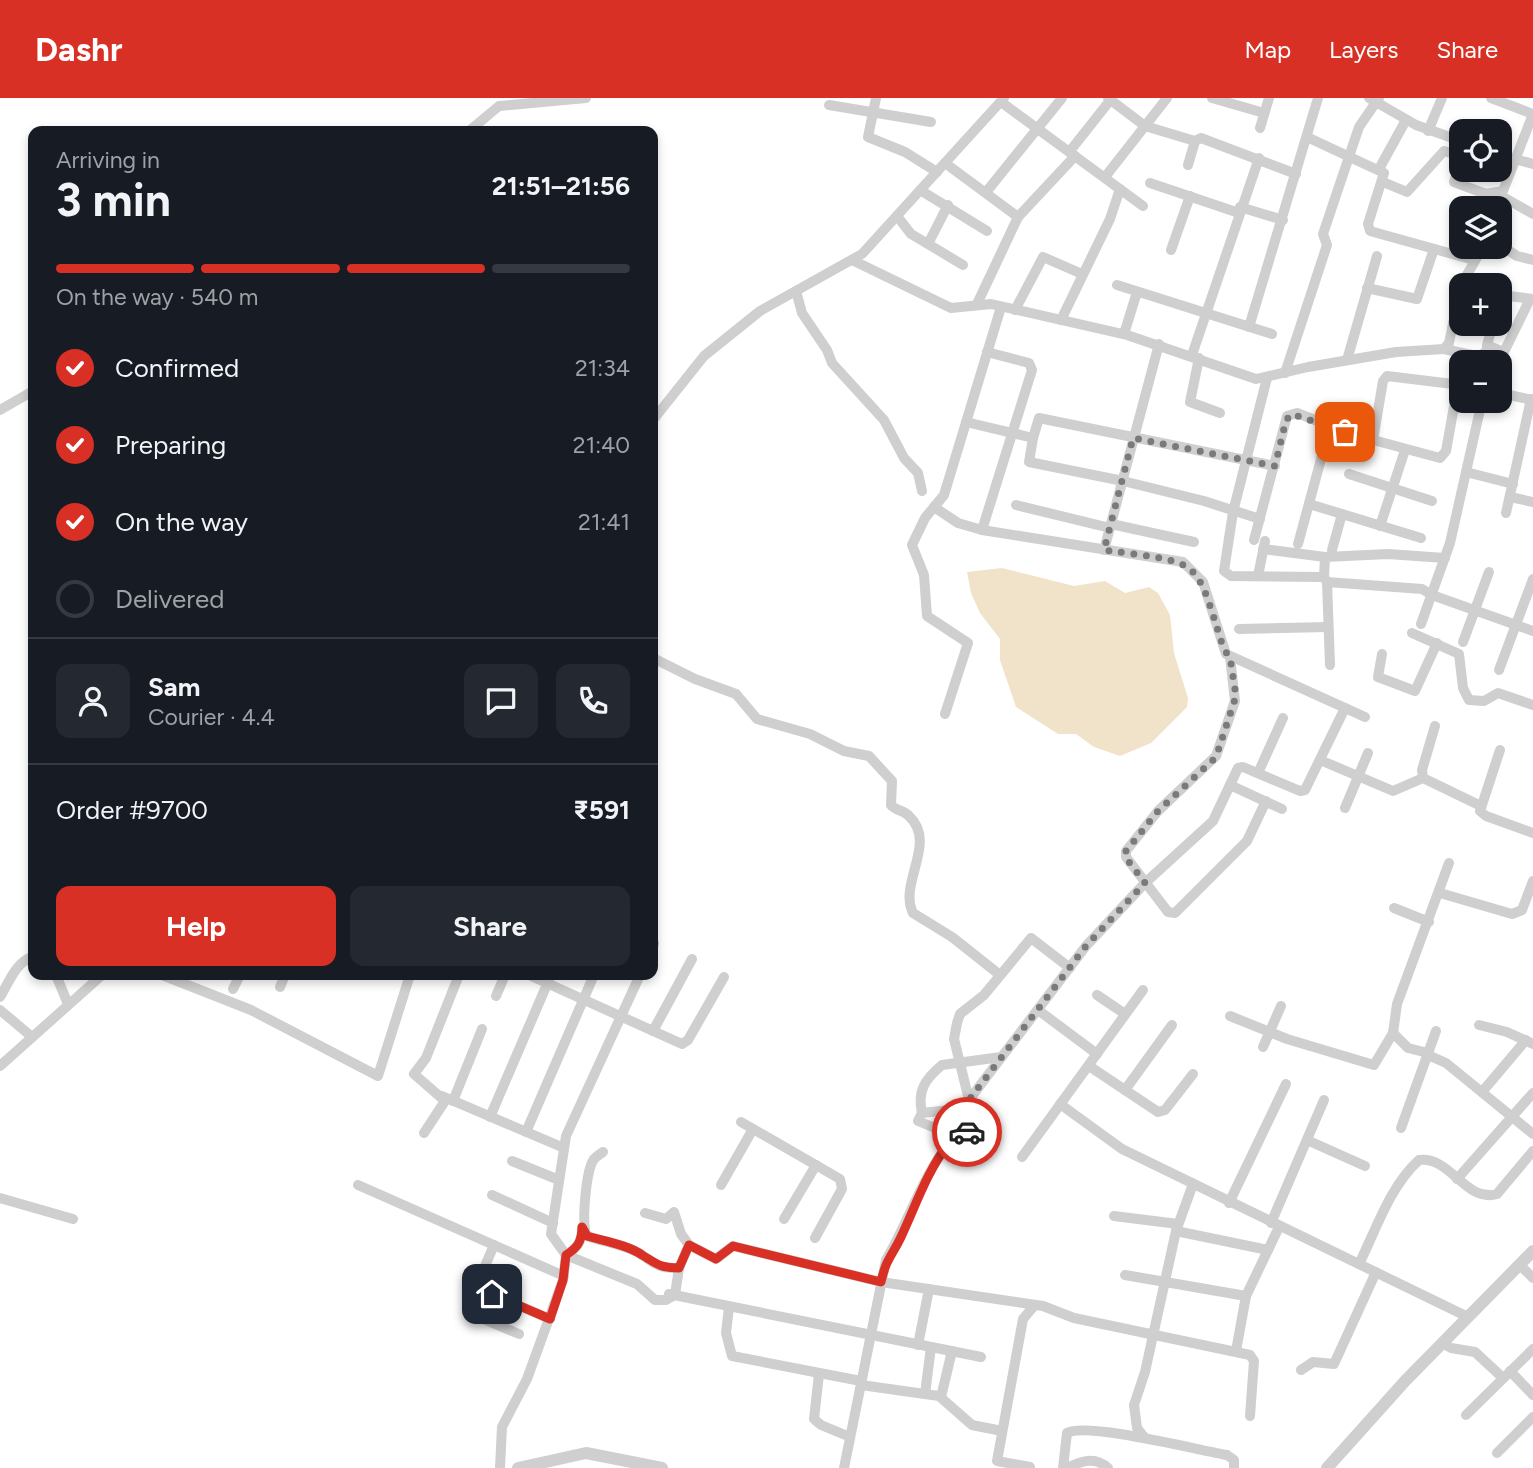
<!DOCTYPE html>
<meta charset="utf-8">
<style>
:root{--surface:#171b24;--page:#242831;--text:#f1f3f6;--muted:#9ea1a6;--line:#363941;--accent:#d93025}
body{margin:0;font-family:Figtree,sans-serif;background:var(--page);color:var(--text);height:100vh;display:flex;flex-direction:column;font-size:26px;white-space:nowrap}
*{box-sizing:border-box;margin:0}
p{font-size:23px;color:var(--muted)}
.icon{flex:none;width:38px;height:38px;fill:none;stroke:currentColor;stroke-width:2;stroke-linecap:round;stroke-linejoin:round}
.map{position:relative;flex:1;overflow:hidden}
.details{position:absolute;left:28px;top:28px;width:630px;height:854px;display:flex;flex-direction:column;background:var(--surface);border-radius:14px;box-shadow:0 4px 10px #0003}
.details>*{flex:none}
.tools{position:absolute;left:1449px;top:21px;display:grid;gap:14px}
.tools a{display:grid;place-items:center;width:63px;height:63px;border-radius:14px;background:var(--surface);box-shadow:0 4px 10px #0003;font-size:35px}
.pin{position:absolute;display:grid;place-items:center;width:60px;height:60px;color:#fff;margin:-30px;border-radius:14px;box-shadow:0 4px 10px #0006}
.courier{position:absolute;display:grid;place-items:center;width:70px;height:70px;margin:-35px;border:5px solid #d93025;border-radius:50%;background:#fff;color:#222;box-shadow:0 2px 9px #0007}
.summary em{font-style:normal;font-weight:700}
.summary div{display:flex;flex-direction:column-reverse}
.summary{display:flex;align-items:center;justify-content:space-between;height:119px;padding:0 28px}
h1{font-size:46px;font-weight:700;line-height:52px}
.bar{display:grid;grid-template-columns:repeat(4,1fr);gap:10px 7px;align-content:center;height:84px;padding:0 28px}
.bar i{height:9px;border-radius:5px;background:var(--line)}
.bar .active{background:var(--accent)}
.bar p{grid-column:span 4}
.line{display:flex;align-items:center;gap:18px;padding:0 28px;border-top:2px solid var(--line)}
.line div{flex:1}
.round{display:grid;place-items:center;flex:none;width:74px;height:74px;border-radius:14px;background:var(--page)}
ol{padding:0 28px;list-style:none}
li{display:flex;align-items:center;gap:21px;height:77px}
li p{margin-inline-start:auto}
li .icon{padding:7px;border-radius:50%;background:var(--accent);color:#fff;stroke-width:4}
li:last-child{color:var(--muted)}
li i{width:38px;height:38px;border:4px solid var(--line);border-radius:50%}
.action{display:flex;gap:14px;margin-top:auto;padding:14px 28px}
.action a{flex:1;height:80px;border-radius:14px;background:var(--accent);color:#fff;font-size:28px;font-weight:700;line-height:80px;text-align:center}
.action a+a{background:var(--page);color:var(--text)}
header{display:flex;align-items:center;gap:42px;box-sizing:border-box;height:98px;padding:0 35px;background:var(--accent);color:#fff}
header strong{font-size:33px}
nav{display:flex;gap:38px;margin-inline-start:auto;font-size:24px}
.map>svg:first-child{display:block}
.water{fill:#f1e2ca}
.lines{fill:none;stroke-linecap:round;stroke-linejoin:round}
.minor{stroke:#cfcfcf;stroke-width:10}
.tertiary{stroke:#cfcfcf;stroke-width:12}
.done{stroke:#7a7a7a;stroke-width:7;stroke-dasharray:0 12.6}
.route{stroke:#d93025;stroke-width:9}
</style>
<header>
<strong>Dashr</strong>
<nav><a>Map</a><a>Layers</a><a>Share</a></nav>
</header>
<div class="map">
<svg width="1533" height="1370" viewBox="0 0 1533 1370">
<rect width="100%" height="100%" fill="#fff"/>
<!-- water -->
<path class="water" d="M 1002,470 L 1074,488 L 1105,483 L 1125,495 L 1149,489 L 1158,495 L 1170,517 L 1174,555 L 1188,600 L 1187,609 L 1151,645 L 1120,658 L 1094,649 L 1076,636 L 1058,636 L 1016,609 L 1000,562 L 1000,541 L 980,515 L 971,495 L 967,474 Z"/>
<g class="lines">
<!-- minor -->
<g class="minor">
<path d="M 876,0 L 868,39 L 905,54 L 937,74"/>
<path d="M 1108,0 L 1145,28 L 1195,43"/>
<path d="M 1212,0 L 1264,15"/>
<path d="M 1369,0 L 1416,27 L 1461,43"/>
<path d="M 1491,0 L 1533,16"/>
<path d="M 1001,4 L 1143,108"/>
<path d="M 829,7 L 931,24"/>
<path d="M 1260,30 L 1269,0"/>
<path d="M 469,33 L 499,8 L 586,0"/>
<path d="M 1428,33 L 1442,0"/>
<path d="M 1307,39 L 1384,75 L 1368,126 L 1370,133 L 1474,162"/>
<path d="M 1070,53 L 1112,0"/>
<path d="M 1500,57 L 1533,66"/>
<path d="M 1461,62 L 1454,84 L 1486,96 L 1503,93 L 1533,16"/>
<path d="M 945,65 L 1018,119"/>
<path d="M 1188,67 L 1195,43 L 1201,40 L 1296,76"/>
<path d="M 1379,71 L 1406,22"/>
<path d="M 1105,79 L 1167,0"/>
<path d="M 1383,84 L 1407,94 L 1444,53 L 1461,58"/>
<path d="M 1150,85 L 1239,115"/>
<path d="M 920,92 L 987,133"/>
<path d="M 987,93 L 1062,0"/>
<path d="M 1498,96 L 1533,116"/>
<path d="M 948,107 L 928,146 L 963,167"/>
<path d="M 1240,109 L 1283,122"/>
<path d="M 1478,110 L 1486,96"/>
<path d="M 897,118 L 911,136 L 928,146"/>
<path d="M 1500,147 L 1517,158 L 1533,162"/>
<path d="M 1171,152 L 1190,98"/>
<path d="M 852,162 L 951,210 L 991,206 L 1127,237 L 1256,281 L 1308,269 L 1396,254 L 1444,251 L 1449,245 L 1461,187"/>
<path d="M 1117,187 L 1272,236"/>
<path d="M 1461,187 L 1483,149"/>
<path d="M 1367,190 L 1417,201 L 1434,151"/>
<path d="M 796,193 L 802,215 L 827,252 L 832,265 L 884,322 L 904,360 L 918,375 L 922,393"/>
<path d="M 1500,197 L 1533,201"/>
<path d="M 977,206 L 1018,119 L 1075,58"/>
<path d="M 1015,212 L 1043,159 L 1082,176"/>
<path d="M 1061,222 L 1110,121 L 1120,91"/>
<path d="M 1493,226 L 1487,247 L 1504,254 L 1530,201"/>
<path d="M 1249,229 L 1318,0"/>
<path d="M 1124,236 L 1137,194"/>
<path d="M 1444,251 L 1481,259 L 1488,250"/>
<path d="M 1192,257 L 1259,60"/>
<path d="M 1199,260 L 1190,304 L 1220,315"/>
<path d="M 1347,262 L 1377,158"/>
<path d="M 1285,275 L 1327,147 L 1323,136 L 1359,29 L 1379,0"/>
<path d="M 1267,280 L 1233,414 L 1224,473 L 1231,478 L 1324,479 L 1327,484 L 1330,567"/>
<path d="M 1500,295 L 1533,302"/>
<path d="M 0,312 L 33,293"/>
<path d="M 653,322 L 704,258 L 760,213 L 862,156 L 1004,0"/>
<path d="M 966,324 L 1033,340 L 1039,320 L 1275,368"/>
<path d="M 1033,340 L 1029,364 L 1123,383 L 1204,403 L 1260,421"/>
<path d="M 1373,342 L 1383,283 L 1387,278 L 1461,287"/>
<path d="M 1466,374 L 1513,386"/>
<path d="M 1349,376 L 1432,403"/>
<path d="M 1510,399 L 1533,404"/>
<path d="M 1309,406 L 1421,440"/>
<path d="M 1016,407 L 1110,430"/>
<path d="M 934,409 L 958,425 L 982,432 L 1183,464 L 1203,484 L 1226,556 L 1365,619"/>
<path d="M 1506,415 L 1531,301"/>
<path d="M 1111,426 L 1194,444"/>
<path d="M 1380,428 L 1405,352"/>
<path d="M 982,432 L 1032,272 L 1029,265 L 987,254"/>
<path d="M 1254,442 L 1287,318 L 1297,315 L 1351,336 L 1440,360 L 1446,353 L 1458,286"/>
<path d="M 1298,446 L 1330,328"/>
<path d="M 1263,451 L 1325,459"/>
<path d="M 1104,452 L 1159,246"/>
<path d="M 1332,452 L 1342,416"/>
<path d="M 1258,478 L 1265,443"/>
<path d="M 1324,479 L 1325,459 L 1388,456 L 1445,460"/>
<path d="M 1327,484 L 1422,491 L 1432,497 L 1533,533"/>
<path d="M 1421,526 L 1450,445 L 1482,303"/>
<path d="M 1239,531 L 1328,529"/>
<path d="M 1412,535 L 1459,556 L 1463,590 L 1469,602 L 1484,603 L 1498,595 L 1533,607"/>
<path d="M 1463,544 L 1489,474"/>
<path d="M 1382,556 L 1378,579 L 1415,593 L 1437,545"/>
<path d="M 1230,559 L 1235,603 L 1216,658 L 1158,713 L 1126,753 L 1126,759 L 1168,814 L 1175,815 L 1247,743 L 1266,703"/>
<path d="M 653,560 L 695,581 L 736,596 L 757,621 L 810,636 L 844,653 L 869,658 L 892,683 L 891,707 C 896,713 904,712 909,718 C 938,745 898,785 913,815 L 952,839 L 1000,877"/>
<path d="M 1499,572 L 1533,481"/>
<path d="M 945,616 L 968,545 L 927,518 L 924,477 L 912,447 L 925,420 L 944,397 L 1001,209"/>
<path d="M 1435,628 L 1422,672 L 1423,680 L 1481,708"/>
<path d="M 1500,652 L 1480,713 L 1486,718 L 1533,735"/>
<path d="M 1320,662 L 1393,693 L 1423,680"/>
<path d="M 1258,675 L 1283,620"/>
<path d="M 1230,687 L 1282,711"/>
<path d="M 1345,710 L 1368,655"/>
<path d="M 1440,795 L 1512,816 L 1522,812 L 1533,783"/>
<path d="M 1394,810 L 1429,824"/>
<path d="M 653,849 L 654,845"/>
<path d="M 56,877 L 68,906"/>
<path d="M 162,877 L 251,912 L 378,978 L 410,877"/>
<path d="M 529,877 L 682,946 L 688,942 L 724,879"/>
<path d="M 280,889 L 285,877"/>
<path d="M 233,891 L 240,877"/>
<path d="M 1097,897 L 1125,916"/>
<path d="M 496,898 L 505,877"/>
<path d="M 0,899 C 8,886 17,862 33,859"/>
<path d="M 0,912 L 32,939"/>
<path d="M 1038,912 L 1097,956"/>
<path d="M 1230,918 L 1287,941 L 1374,967 L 1393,935 L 1408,950 L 1428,955"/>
<path d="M 1479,927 L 1507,934 L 1533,946"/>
<path d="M 653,933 L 692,861"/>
<path d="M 1393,935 L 1397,906 L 1449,765"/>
<path d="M 1263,949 L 1281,908"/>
<path d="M 1428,957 L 1446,965 L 1533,1036"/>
<path d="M 0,968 L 102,877"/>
<path d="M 1089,968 L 1158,1014 L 1165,1012 L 1193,976"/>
<path d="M 1125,992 L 1172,927"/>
<path d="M 1482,994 L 1526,942"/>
<path d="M 442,998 L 564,1050"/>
<path d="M 453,1003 L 482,931"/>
<path d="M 1060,1006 L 1122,1051 L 1468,1219"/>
<path d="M 949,1012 L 922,1015 L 918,1023 L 935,1030 L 949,1012 L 969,1002 L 954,941 L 957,925 L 960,916 L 984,897 L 1031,840 L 1070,870"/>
<path d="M 922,1015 C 917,993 925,981 942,967 L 1001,959"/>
<path d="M 490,1019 L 551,877"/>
<path d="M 741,1024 L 840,1081 L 842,1091 L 815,1140"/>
<path d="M 1401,1030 L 1436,933"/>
<path d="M 526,1034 L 594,877"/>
<path d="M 424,1035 L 445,1003 L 414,976 L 426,960 L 459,877"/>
<path d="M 1307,1042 L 1365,1068"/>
<path d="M 603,1054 C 600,1056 597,1058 594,1061 C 586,1072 581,1126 587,1138 C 604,1144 628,1147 642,1157 C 657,1167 658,1170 679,1170 L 689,1147"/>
<path d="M 1022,1059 L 1143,892"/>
<path d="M 512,1063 L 559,1082"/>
<path d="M 1457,1081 L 1533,995"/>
<path d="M 358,1087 L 564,1178"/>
<path d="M 721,1087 L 753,1031"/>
<path d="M 492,1097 L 553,1125"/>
<path d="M 0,1100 L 73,1121"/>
<path d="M 1229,1105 L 1286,986"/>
<path d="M 645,1115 L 666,1121 L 674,1114 L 681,1136 L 689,1147 L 716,1161 L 733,1148 L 881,1184 L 1043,1208 L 1074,1220 L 1250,1257 L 1254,1263 L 1250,1318"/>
<path d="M 1114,1118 L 1178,1126"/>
<path d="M 784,1121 L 816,1067"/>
<path d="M 1271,1125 L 1324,1002"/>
<path d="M 582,1130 C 582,1144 577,1150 566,1157 L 637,1186 L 655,1202 L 666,1202 L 675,1197 L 679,1170"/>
<path d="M 1176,1133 L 1268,1152"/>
<path d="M 494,1147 L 476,1189 L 550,1221"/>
<path d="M 1359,1166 C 1376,1132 1390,1088 1419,1062 C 1451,1058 1465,1105 1497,1096 L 1533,1053"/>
<path d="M 1520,1167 L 1533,1180"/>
<path d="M 1125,1177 L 1246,1198"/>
<path d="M 492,1196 L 481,1220 L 519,1236"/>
<path d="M 669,1196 L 981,1259"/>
<path d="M 729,1209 L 726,1235 L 732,1258 L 861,1283"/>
<path d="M 1442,1245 L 1451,1250 L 1475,1254 L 1503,1280"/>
<path d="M 918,1247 L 929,1191"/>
<path d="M 1236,1253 L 1246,1198 L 1279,1129"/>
<path d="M 1301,1272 L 1313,1264 L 1334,1266 L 1376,1174"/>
<path d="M 1510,1273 L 1533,1297"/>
<path d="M 819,1276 L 814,1321 L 821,1327 L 850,1339"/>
<path d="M 861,1287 L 939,1298 L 972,1327 L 1002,1333"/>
<path d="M 925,1296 L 931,1249"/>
<path d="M 941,1299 L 952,1253"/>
<path d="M 1466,1317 L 1533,1251"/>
<path d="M 1145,1340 L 1137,1330 L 1134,1307 L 1145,1274 L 1176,1133 L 1193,1086"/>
<path d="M 1497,1355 L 1533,1319"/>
<path d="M 1030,1369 L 997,1363 L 1023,1221 L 1034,1208"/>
<path d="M 500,1370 L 502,1329 L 527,1281 L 563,1182 L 566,1157 L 551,1136 L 566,1038 L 640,877"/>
<path d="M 844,1370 L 886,1162 C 908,1125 922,1079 949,1045 L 961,1043 L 973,1026 L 969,1002 L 1086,848 L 1145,785 L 1213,723 L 1238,670 L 1243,669 L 1300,693 L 1305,692 L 1345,610"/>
<path d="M 1063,1370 L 1067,1335 C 1087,1324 1198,1352 1227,1357 L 1234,1362 L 1234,1370"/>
<path d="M 1067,1370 C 1081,1363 1095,1358 1108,1370"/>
</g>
<!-- tertiary -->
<g class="tertiary">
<path d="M 518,1370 L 586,1355 L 662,1370"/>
<path d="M 1327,1370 L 1406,1282 L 1533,1153"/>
</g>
</g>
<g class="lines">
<!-- done -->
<path class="done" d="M 967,1034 L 974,1024 L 969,1002 L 1086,848 L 1145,785 L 1126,760 L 1126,753 L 1158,713 L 1213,662 L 1218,653 L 1236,598 L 1230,559 L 1224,552 C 1194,457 1204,466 1104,452 L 1133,340 L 1275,368 L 1286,322 L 1292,316 L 1345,334"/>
<!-- route -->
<path class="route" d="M 492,1196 L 550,1221 L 563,1182 L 566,1157 C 577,1150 582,1144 582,1129 L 587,1138 C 604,1143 628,1147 642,1157 C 657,1166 660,1170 679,1170 L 689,1147 L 716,1161 L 733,1148 L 881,1184 C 886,1161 892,1158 901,1139 C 916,1107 927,1073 949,1045 L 961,1043 L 967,1034"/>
</g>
</svg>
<div class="tools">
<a><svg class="icon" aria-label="locate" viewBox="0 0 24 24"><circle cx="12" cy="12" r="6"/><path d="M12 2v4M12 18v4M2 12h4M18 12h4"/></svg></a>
<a><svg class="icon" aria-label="layers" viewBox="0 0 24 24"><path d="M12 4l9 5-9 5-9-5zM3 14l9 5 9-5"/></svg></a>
<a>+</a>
<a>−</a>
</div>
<div class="pin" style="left:1345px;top:334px;background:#ea580c"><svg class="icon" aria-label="bag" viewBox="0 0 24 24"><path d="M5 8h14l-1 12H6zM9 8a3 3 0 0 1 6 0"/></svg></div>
<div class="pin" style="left:492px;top:1196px;background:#1f2937"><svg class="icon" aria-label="home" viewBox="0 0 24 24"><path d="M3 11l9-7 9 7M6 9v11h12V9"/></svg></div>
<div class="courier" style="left:967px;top:1034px"><svg class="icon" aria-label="car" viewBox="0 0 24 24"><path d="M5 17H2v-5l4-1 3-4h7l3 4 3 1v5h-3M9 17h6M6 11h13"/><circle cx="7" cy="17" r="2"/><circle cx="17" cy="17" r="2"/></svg></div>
<section class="details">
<div class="summary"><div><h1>3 min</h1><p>Arriving in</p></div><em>21:51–21:56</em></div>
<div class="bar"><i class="active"></i><i class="active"></i><i class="active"></i><i></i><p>On the way · 540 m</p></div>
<ol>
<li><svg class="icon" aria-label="check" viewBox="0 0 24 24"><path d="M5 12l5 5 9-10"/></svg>Confirmed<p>21:34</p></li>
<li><svg class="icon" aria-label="check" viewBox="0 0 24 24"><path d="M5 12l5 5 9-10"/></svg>Preparing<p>21:40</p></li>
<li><svg class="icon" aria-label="check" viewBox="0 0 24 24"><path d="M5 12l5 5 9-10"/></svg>On the way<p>21:41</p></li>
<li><i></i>Delivered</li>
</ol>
<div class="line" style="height:126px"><a class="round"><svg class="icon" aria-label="person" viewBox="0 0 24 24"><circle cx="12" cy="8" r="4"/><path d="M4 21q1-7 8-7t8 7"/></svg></a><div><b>Sam</b><p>Courier · 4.4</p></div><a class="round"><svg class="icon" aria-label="chat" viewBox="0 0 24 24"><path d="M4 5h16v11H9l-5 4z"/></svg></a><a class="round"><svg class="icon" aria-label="phone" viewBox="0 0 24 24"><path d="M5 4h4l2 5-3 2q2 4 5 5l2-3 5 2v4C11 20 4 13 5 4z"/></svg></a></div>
<div class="line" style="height:91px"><div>Order #9700</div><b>₹591</b></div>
<div class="action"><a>Help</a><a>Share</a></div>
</section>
</div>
